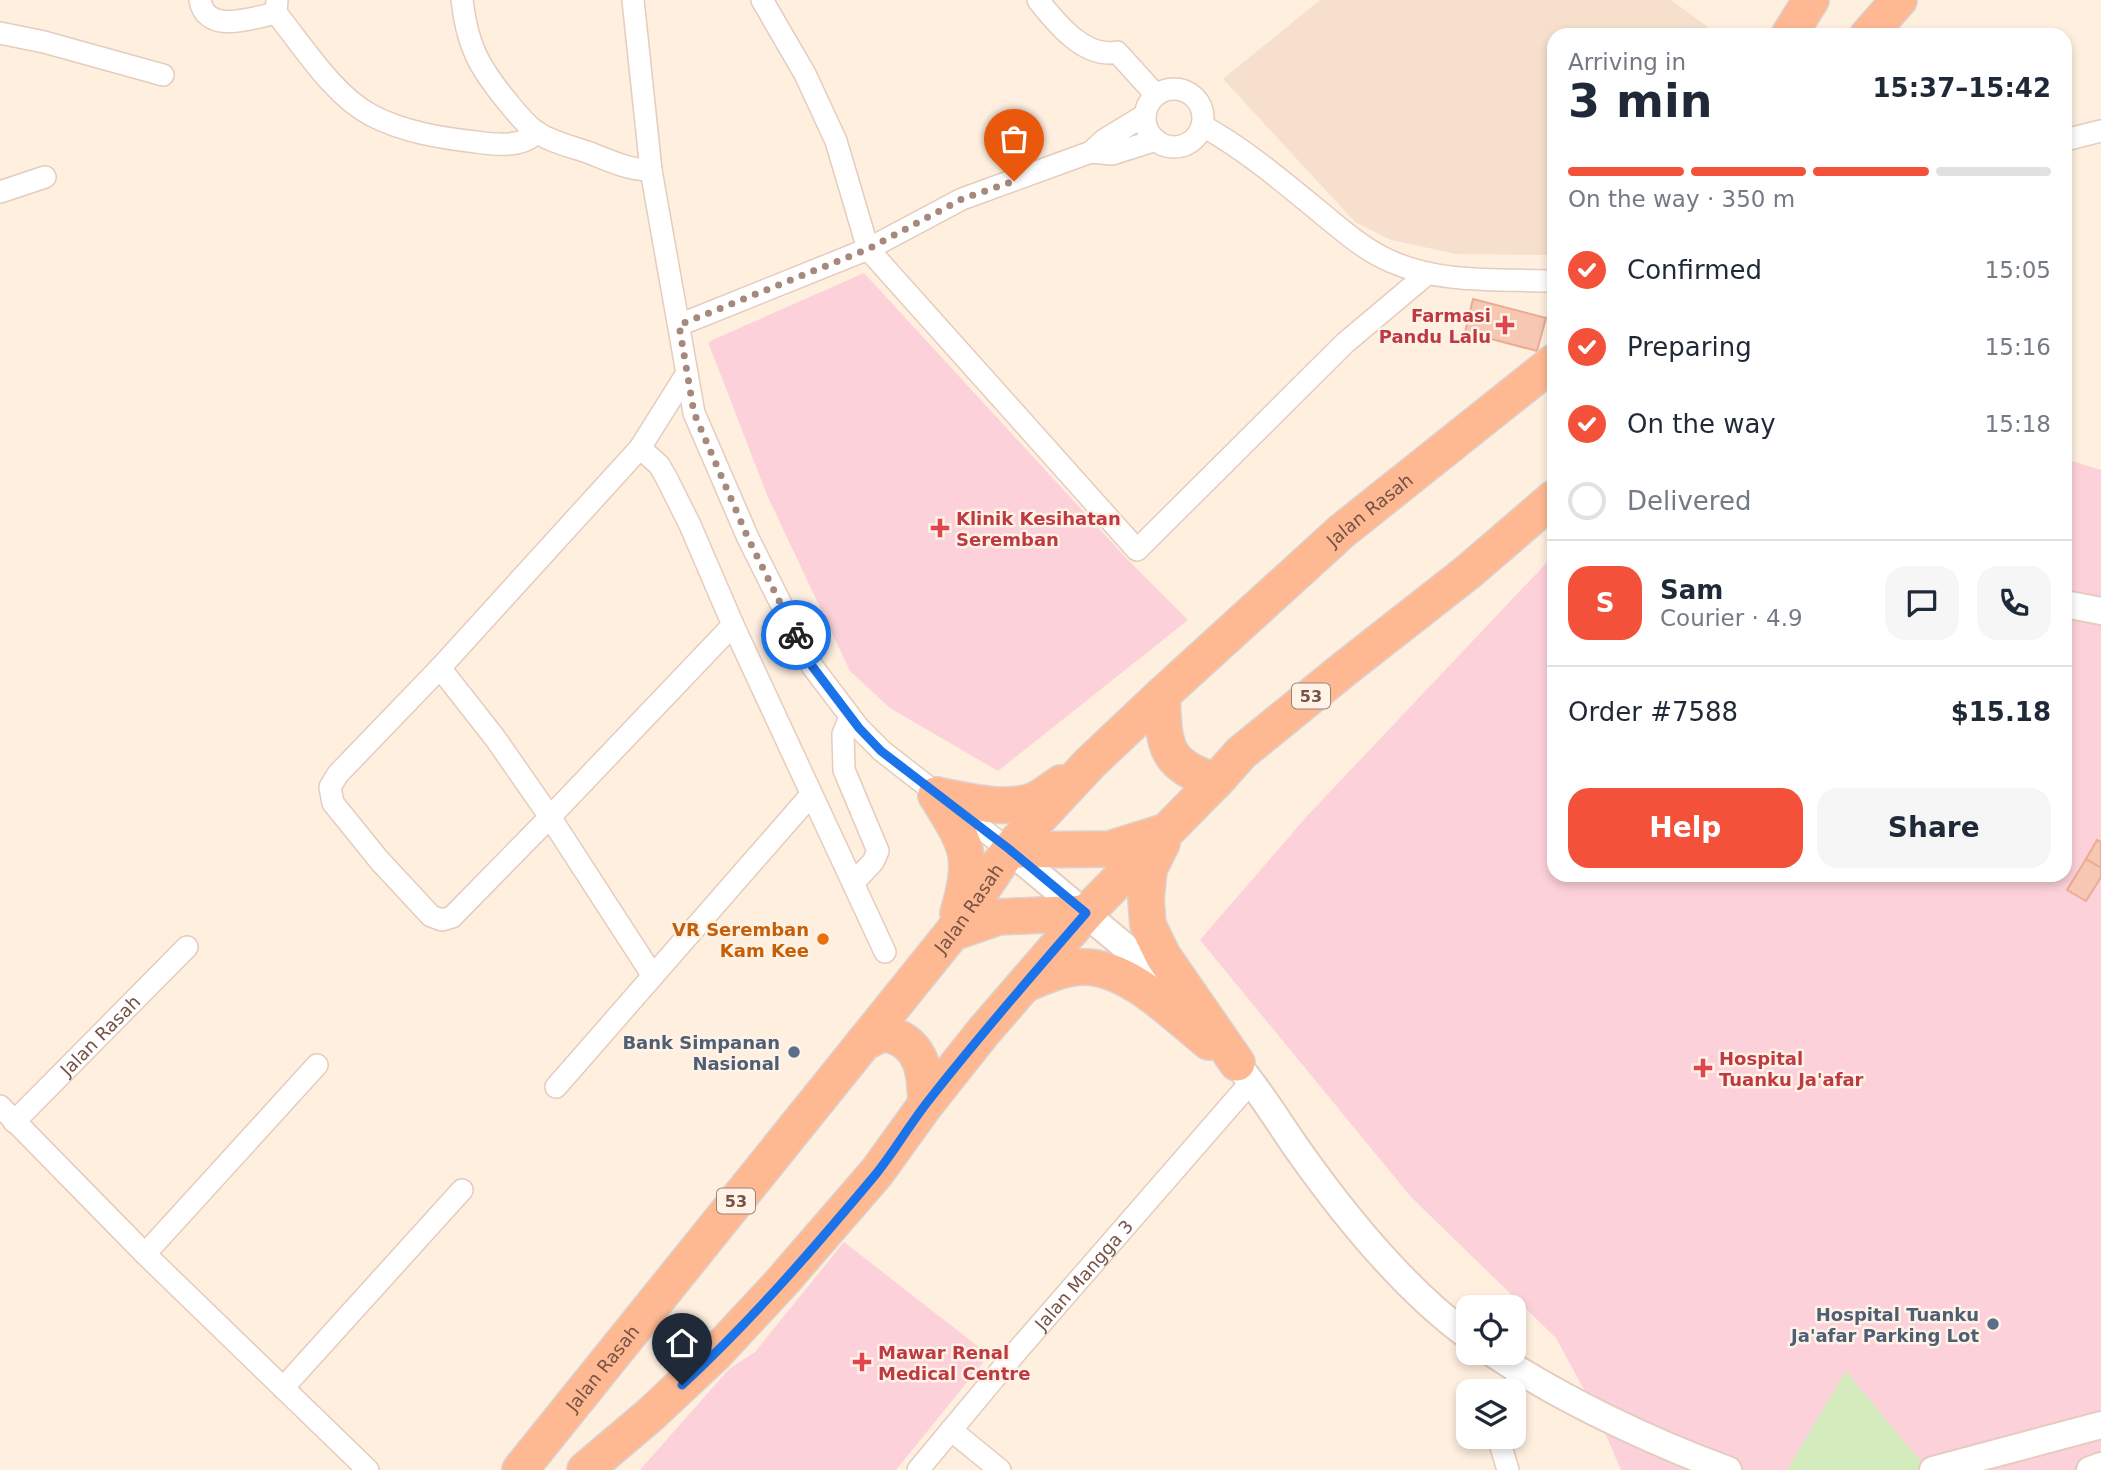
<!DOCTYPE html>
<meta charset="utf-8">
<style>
:root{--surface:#fff;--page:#f6f6f7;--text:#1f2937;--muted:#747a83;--line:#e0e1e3;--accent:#f35139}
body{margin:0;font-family:"DejaVu Sans",sans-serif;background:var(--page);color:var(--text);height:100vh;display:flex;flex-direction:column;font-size:26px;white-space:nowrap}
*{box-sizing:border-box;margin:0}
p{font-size:23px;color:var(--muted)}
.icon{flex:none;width:38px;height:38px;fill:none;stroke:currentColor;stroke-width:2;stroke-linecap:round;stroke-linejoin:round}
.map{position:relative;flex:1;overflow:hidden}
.details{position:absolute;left:1547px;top:28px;width:525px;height:854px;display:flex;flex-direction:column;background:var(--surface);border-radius:21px;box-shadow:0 4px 10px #0003}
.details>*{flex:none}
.buttons{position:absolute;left:1456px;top:1295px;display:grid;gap:14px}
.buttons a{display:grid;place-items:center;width:70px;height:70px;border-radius:14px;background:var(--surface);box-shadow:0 4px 10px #0003;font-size:35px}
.pin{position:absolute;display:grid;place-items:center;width:60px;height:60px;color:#fff;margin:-72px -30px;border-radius:50% 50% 50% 0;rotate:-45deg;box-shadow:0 0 7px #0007}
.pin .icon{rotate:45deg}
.courier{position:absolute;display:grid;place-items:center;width:70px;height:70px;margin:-35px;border:5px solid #1a73e8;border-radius:50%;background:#fff;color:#222;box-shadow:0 2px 9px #0007}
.head em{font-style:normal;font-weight:800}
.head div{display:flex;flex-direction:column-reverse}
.head{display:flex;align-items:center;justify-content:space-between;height:119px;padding:0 21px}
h1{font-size:46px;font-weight:800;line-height:52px}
.bar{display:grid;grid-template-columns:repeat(4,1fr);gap:10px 7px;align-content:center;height:84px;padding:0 21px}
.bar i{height:9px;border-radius:5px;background:var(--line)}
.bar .on{background:var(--accent)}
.bar p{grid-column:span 4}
.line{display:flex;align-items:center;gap:18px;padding:0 21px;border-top:2px solid var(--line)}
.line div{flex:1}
.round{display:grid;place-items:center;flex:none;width:74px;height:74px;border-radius:21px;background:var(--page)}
ol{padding:0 21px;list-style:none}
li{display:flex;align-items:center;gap:21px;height:77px}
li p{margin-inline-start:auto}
li .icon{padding:7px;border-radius:50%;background:var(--accent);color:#fff;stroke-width:4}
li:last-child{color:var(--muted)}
li i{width:38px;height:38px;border:4px solid var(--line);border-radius:50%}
.button{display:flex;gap:14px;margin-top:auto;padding:14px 21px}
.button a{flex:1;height:80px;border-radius:21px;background:var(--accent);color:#fff;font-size:28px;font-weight:800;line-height:80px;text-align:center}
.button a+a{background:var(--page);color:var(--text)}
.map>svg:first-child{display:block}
.residential{fill:#f6e0cd}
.medical{fill:#fdd1da}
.green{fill:#d4ecbd}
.building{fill:#f6c8b4;stroke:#eaac93;stroke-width:2}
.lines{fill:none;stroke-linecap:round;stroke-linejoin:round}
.minor-casing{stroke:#e5ccbd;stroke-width:24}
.tertiary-casing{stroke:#e5ccbd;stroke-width:30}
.trunk-casing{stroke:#dbd2cf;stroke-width:38}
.minor{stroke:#fff;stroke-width:21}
.tertiary{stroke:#fff;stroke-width:26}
.trunk{stroke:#feb892;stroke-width:35}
.done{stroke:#a6897b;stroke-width:7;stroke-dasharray:0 12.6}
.route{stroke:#1a73e8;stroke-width:9}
.health-dot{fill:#e0444e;stroke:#fff3e7;stroke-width:2.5}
.food-dot{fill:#e8710a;stroke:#fff3e7;stroke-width:2.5}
.service-dot{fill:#5c6f8a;stroke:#fff3e7;stroke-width:2.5}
.labels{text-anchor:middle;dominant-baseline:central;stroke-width:5;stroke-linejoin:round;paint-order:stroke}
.shield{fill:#fff3e7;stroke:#9f8276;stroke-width:2}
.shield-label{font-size:16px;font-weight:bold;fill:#765245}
.health-label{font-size:18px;font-weight:bold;fill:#be3a42;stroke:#fff3e7;text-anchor:start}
.street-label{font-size:18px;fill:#765245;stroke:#fff3e7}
.food-label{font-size:18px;font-weight:bold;fill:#c56008;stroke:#fff3e7;text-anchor:end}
.service-label{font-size:18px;font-weight:bold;fill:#4e5e75;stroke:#fff3e7;text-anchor:end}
</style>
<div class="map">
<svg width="2101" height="1470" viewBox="0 0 2101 1470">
<rect width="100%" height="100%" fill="#feefdf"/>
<!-- residential -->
<path class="residential" d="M 1320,0 L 1671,0 L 1719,35 L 1554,35 L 1554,255 L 1456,254 L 1391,240 L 1355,222 L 1223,79 Z"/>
<!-- medical -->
<g class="medical">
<path d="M 864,273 L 1128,560 L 1188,620 L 998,771 L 890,708 L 850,671 L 767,495 L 708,342 Z"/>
<path d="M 2065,459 L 2101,470 L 2101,1470 L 1621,1470 L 1595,1410 L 1556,1338 L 1411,1197 L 1200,940 L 1308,815 L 1554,555 L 1554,875 L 2065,875 Z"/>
<path d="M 844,1242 L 989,1355 L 896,1470 L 640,1470 L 729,1369 L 755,1352 Z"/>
</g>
<!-- green -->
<path class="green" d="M 1846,1371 L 1928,1470 L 1787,1470 Z"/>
<!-- building -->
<g class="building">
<path d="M 1473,299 L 1546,318 L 1537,351 L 1465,332 Z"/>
<path d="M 2097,840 L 2101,842 L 2101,868 L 2086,859 Z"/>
<path d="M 2086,859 L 2101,868 L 2101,877 L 2086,901 L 2067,890 Z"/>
</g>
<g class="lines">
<!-- minor casing -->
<g class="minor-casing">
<g id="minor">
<path d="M 200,0 C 206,35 252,18 276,13"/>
<path d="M 277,0 L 276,13 C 303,46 333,95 371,115 C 403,132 441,138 476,142 C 496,145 522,148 537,132"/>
<path d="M 462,0 C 467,44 478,66 506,100 C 515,111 524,123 535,131 C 550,142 573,147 590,153 C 610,161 629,170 651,170"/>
<path d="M 633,0 L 651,170 L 694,413 L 748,538 L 812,666 L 859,728 L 882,751 L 1009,850"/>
<path d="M 762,0 L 805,74 L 836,141 L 868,249 L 1137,550 L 1345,343 L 1427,274"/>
<path d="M 1038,0 C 1056,23 1085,59 1117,52 L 1156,95"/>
<path d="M 0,33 L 44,42 L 163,75"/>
<circle cx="1174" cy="118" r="29"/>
<path d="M 1203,126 C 1246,150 1282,181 1320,212 C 1341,229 1364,250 1390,261 C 1440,284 1500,279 1554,281"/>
<path d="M 2065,140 L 2101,131"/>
<path d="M 1091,152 L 1112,154 L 1156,140"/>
<path d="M 0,192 L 45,177"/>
<path d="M 679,325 L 868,249 L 962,199 L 1091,152 L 1104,140 L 1145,115"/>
<path d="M 733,625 L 885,952"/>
<path d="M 440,668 L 495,738 L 550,817 L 733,625 L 690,525 L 666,477 L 659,465 L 640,448"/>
<path d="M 850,717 L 843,734 L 844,770 L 878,851 L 873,862 L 853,883"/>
<path d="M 653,976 L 550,817 L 452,917 L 442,920 L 431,916 L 379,860 L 333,803 L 330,787 L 338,774 L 440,668 L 640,448 L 687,373"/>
<path d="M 556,1087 L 811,795"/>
<path d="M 0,1106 L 145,1254 L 368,1470"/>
<path id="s1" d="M 14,1122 L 187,947"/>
<path d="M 145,1254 L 317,1065"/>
<path d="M 283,1388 L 462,1190"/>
<path d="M 1512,1391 L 1521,1372"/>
<path d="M 951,1430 L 1000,1470"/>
<path d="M 1498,1437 L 1508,1470"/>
<path id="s2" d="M 918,1470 L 1017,1351 L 1251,1082"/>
</g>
</g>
<!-- tertiary casing -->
<g class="tertiary-casing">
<g id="tertiary">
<path d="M 2065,604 L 2101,611"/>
<path d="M 1009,850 L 1134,954 L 1177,1000"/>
<path d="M 1225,1051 C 1253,1080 1275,1117 1298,1150 C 1344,1215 1404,1289 1468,1336"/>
<path d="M 1492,1353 C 1561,1399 1649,1441 1728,1470"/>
<path d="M 1933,1470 L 2101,1425"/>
<path d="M 2090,1470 L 2101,1466"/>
</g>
</g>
<!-- trunk casing -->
<g class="trunk-casing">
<g id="trunk">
<path d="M 1789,35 L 1811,0"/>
<path d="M 1868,35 L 1899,0"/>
<path d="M 1162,695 C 1164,745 1163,765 1216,781"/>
<path d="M 936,795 C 967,801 1002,811 1033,801 C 1043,797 1053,788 1061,783"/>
<path d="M 936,795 C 966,844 976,855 958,913"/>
<path d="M 1162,843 L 1149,869 L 1146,899 L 1148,925 L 1163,956 L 1237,1063"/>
<path d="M 1009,850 L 1110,849 L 1161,833"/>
<path d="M 952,933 L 998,917 L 1086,913"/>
<path d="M 1026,984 C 1044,976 1062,968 1082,967 C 1127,965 1175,1015 1209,1042"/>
<path d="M 864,1042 C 870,1040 878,1035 885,1034 C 890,1034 896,1037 901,1039 C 925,1053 925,1079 926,1104"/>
<path id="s3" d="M 520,1470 L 952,933 L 1009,850 L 1090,763 L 1162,695 L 1342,531 L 1554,362"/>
<path d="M 585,1470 L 650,1415 L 714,1355 L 781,1283 L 877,1172 L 926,1104 L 984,1031 L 1086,913 L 1216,781 L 1241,753 L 1343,670 L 1468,572 L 1554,498"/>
</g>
</g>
<!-- minor -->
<use href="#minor" class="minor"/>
<!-- tertiary -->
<use href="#tertiary" class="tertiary"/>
<!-- trunk -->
<use href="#trunk" class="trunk"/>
</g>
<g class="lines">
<!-- done -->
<path class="done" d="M 796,635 L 748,538 L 694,413 L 679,325 L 868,249 L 962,199 L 1014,181"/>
<!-- route -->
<path class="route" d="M 682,1385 C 752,1320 815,1247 876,1174 C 895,1150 910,1124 929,1100 C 979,1036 1032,975 1086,913 L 1009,849 L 881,751 L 859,728 L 812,666 L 796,635"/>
</g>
<!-- markers -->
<g class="health-dot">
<path d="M1501.5 314.5h7v7h7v7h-7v7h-7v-7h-7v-7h7z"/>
<path d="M936.5 517.5h7v7h7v7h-7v7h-7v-7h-7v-7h7z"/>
<path d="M1699.5 1057.5h7v7h7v7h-7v7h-7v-7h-7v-7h7z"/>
<path d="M858.5 1351.5h7v7h7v7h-7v7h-7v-7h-7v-7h7z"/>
</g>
<circle class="food-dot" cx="823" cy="939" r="7"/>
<g class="service-dot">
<circle cx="794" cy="1052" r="7"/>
<circle cx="1993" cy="1324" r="7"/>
</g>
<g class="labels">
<!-- shield labels -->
<g class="shield">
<rect x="1292" y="683.5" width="38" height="25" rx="5"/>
<rect x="717" y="1188.5" width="38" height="25" rx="5"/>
</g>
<g class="shield-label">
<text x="1311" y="696">53</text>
<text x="736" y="1201">53</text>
</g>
<!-- health labels -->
<g class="health-label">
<text x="1491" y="315" text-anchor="end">Farmasi<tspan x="1491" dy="21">Pandu Lalu</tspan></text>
<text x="956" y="518">Klinik Kesihatan<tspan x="956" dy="21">Seremban</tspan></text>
<text x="1719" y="1058">Hospital<tspan x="1719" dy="21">Tuanku Ja'afar</tspan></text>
<text x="878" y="1352">Mawar Renal<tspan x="878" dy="21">Medical Centre</tspan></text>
</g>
<!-- street labels -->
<g class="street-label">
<text stroke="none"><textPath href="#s3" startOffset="1286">Jalan Rasah</textPath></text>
<text stroke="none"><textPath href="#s3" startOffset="719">Jalan Rasah</textPath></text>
<text stroke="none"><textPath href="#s1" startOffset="122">Jalan Rasah</textPath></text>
<text stroke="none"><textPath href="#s2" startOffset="256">Jalan Mangga 3</textPath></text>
<text stroke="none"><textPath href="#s3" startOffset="131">Jalan Rasah</textPath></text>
</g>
<!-- food labels -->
<g class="food-label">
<text x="809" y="929">VR Seremban<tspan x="809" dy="21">Kam Kee</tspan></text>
</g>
<!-- service labels -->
<g class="service-label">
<text x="780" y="1042">Bank Simpanan<tspan x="780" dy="21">Nasional</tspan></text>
<text x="1979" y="1314">Hospital Tuanku<tspan x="1979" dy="21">Ja'afar Parking Lot</tspan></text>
</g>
</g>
</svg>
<div class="buttons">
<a><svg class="icon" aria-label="locate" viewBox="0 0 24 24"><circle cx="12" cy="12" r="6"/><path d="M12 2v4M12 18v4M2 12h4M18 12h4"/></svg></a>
<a><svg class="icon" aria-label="layers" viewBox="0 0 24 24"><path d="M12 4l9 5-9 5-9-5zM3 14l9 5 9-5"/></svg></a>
</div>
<div class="pin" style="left:1014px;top:181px;background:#ea580c"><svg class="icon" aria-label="bag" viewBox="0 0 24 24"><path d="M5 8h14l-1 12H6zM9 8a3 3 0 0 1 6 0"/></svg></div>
<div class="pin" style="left:682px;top:1385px;background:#1f2937"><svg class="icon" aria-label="home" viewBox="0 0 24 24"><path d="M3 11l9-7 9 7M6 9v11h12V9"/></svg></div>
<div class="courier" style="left:796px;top:635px"><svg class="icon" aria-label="bike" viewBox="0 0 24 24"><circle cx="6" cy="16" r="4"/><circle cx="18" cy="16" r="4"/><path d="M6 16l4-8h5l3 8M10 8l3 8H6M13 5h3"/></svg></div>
<section class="details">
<div class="head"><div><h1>3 min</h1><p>Arriving in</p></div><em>15:37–15:42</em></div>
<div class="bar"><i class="on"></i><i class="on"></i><i class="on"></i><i></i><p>On the way · 350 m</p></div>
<ol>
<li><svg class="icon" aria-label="check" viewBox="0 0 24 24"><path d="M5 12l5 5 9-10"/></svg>Confirmed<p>15:05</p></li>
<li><svg class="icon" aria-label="check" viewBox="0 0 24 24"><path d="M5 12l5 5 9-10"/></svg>Preparing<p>15:16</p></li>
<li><svg class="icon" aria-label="check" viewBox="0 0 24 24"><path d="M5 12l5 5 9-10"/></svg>On the way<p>15:18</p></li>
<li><i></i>Delivered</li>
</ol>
<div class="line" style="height:126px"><b class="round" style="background:var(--accent);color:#fff">S</b><div><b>Sam</b><p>Courier · 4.9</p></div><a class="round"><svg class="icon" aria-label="chat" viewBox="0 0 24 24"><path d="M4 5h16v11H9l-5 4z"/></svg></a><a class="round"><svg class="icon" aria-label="phone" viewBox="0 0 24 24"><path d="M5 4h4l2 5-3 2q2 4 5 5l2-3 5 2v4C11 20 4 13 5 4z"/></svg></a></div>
<div class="line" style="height:91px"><div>Order #7588</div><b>$15.18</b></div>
<div class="button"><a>Help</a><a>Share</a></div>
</section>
</div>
